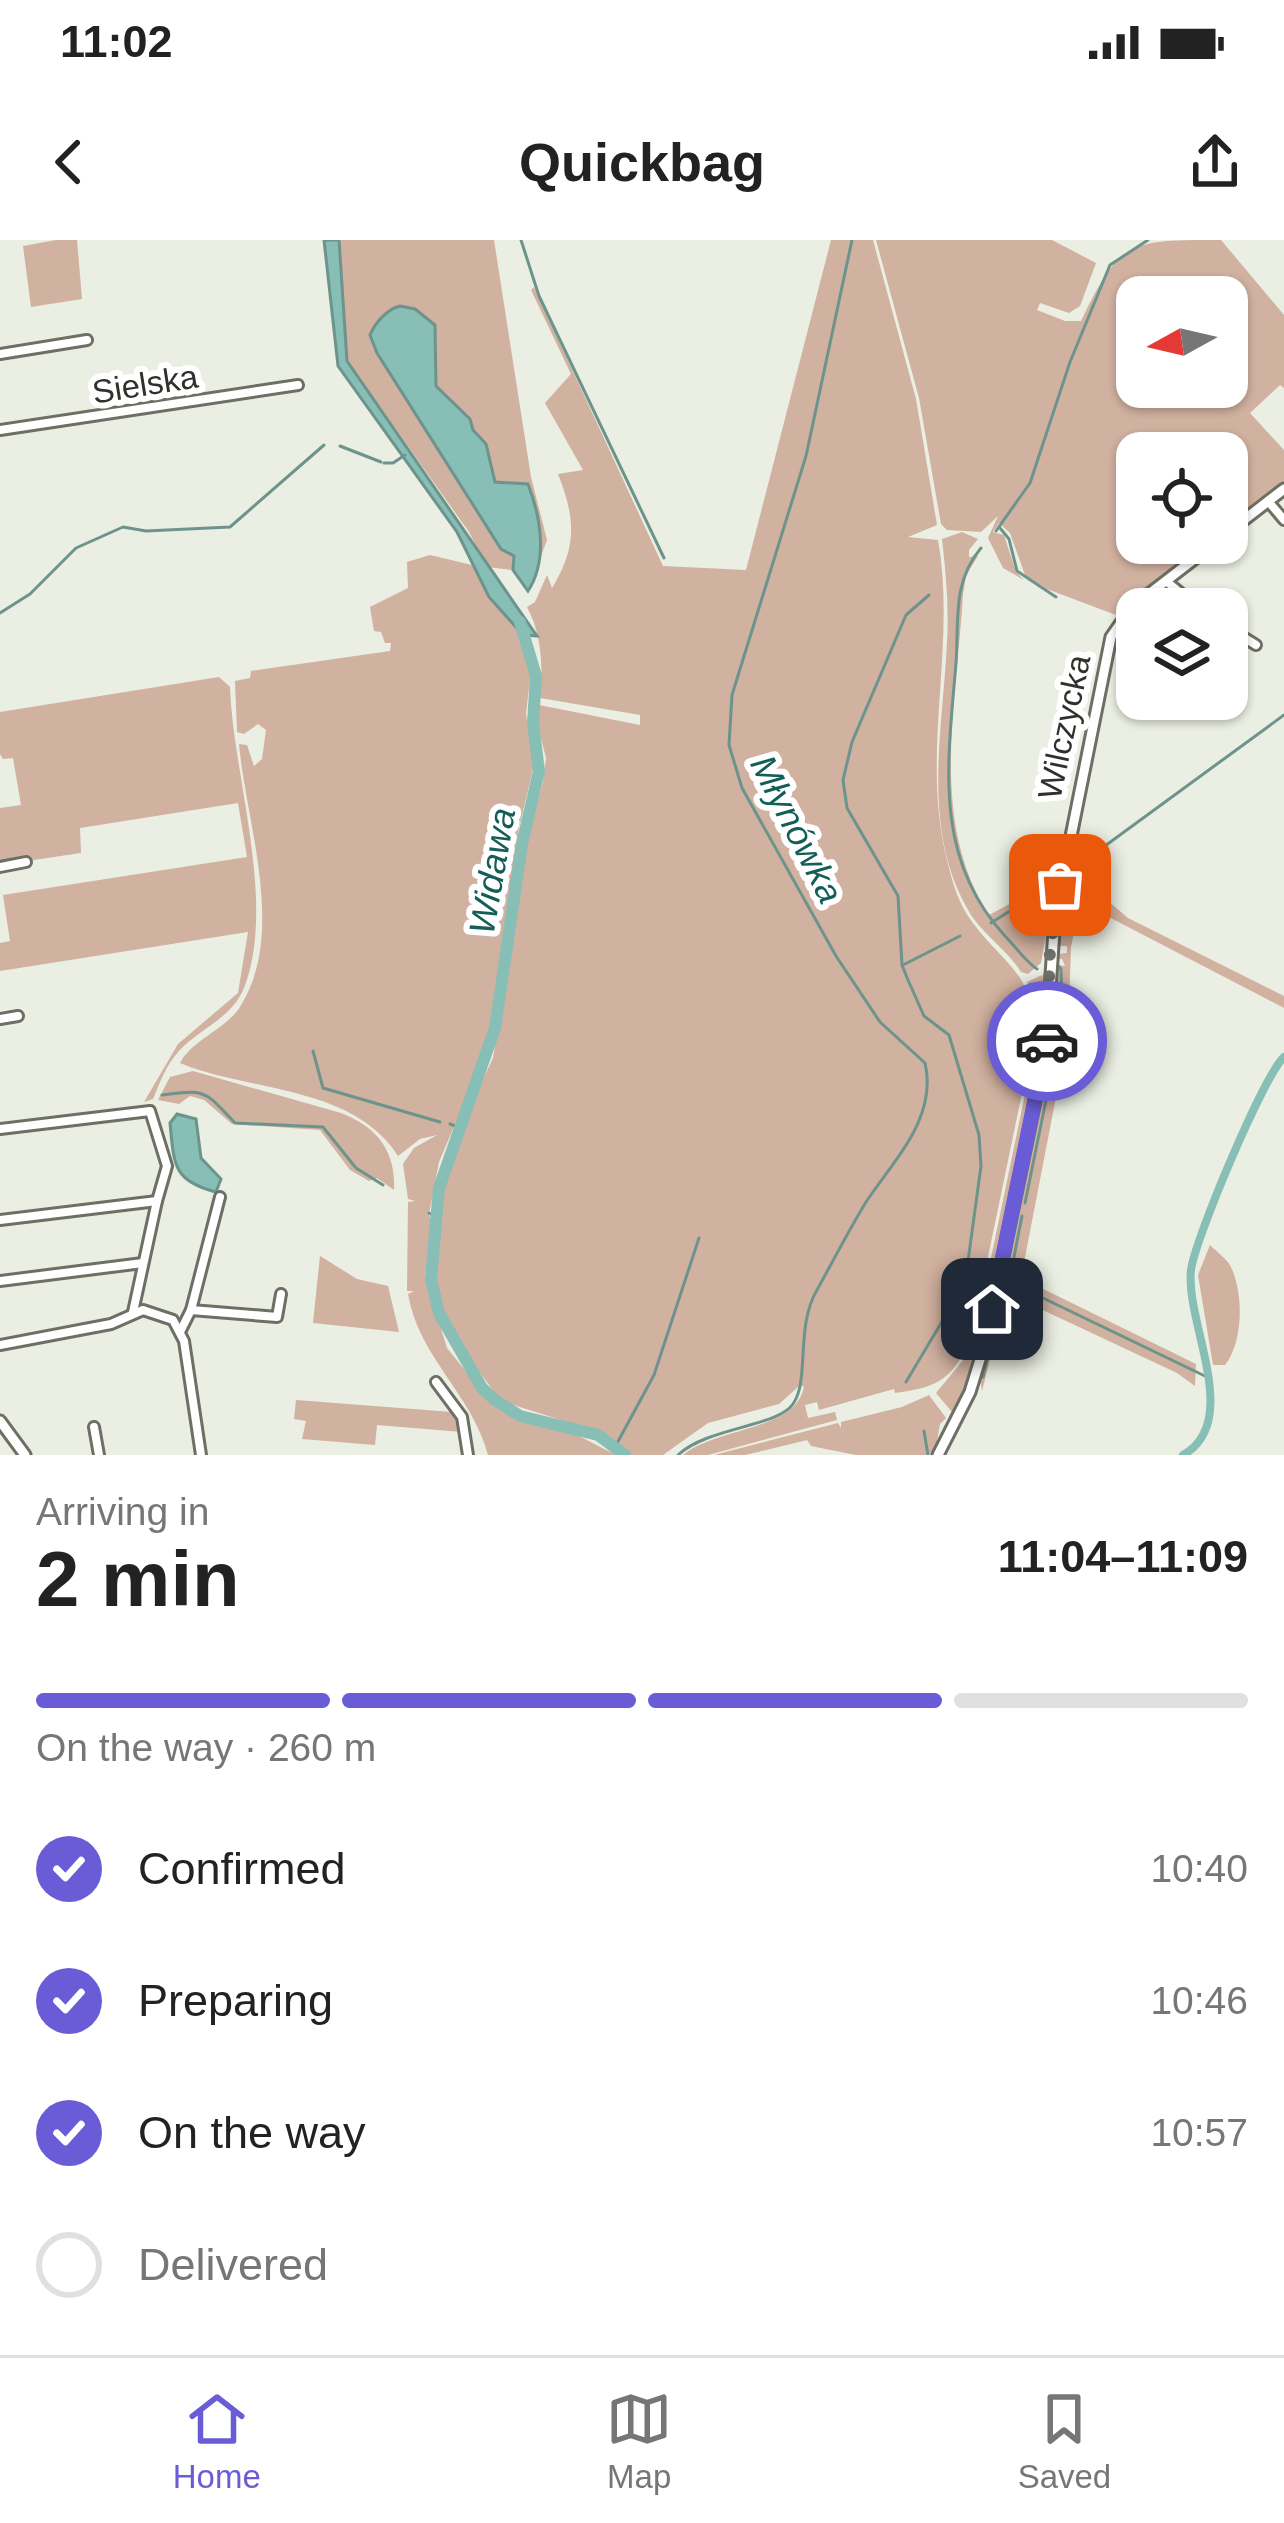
<!DOCTYPE html>
<meta charset="utf-8">
<style>
:root{--surface:#fff;--page:#f6f6f6;--text:#222;--muted:#767676;--line:#e0e0e0;--accent:#6a5cd6}
body{margin:0;font-family:Arial,sans-serif;background:var(--page);color:var(--text);height:100vh;display:flex;flex-direction:column;font-size:45px;white-space:nowrap}
*{box-sizing:border-box;margin:0}
p{font-size:39px;color:var(--muted)}
.icon{flex:none;width:66px;height:66px;fill:none;stroke:currentColor;stroke-width:2;stroke-linecap:round;stroke-linejoin:round}
.map{position:relative;height:1215px;overflow:hidden}
.side{display:flex;flex-direction:column;background:var(--surface);flex:1}
.side>*{flex:none}
.needle{width:78px;rotate:262deg}
.fabs{position:absolute;left:1116px;top:36px;display:grid;gap:24px}
.fabs a{display:grid;place-items:center;width:132px;height:132px;border-radius:24px;background:var(--surface);box-shadow:0 3px 9px #0004;font-size:60px}
.pin{position:absolute;display:grid;place-items:center;width:102px;height:102px;color:#fff;margin:-51px;border-radius:24px;box-shadow:0 6px 18px #0006}
.courier{position:absolute;display:grid;place-items:center;width:120px;height:120px;margin:-60px;border:9px solid #6a5cd6;border-radius:50%;background:#fff;color:#222;box-shadow:0 3px 15px #0007}
.head em{font-style:normal;font-weight:700}
.head div{display:flex;flex-direction:column-reverse}
.head{display:flex;align-items:center;justify-content:space-between;height:204px;padding:0 36px}
h1{font-size:78px;font-weight:700;line-height:90px}
.bar{display:grid;grid-template-columns:repeat(4,1fr);gap:18px 12px;align-content:center;height:144px;padding:0 36px}
.bar i{height:15px;border-radius:9px;background:var(--line)}
.bar .on{background:var(--accent)}
.bar p{grid-column:span 4}
ol{padding:0 36px;list-style:none}
li{display:flex;align-items:center;gap:36px;height:132px}
li p{margin-inline-start:auto}
li .icon{padding:12px;border-radius:50%;background:var(--accent);color:#fff;stroke-width:4}
li:last-child{color:var(--muted)}
li i{width:66px;height:66px;border:6px solid var(--line);border-radius:50%}
.status{display:flex;justify-content:space-between;align-items:center;height:84px;padding:0 60px;background:var(--surface);direction:ltr}
.status svg{height:33px;fill:currentColor}
header{display:flex;justify-content:space-between;align-items:center;height:156px;padding:0 36px;background:var(--surface);font-size:54px;font-weight:700}
.menu{display:flex;justify-content:space-around;align-items:center;height:168px;border-top:3px solid var(--line);background:var(--surface);font-size:33px;color:var(--muted)}
.menu a{display:grid;justify-items:center;gap:6px}
.menu .on{color:var(--accent)}
.map>svg:first-child{display:block}
.green{fill:#d1b1a0;fill-rule:evenodd}
.water{fill:#87beb5;stroke:#6d948c;stroke-width:3}
.lines{fill:none;stroke-linecap:round;stroke-linejoin:round}
.stream{stroke:#6d948c;stroke-width:3}
.canal{stroke:#87beb5;stroke-width:8}
.river{stroke:#87beb5;stroke-width:12}
.minor-casing{stroke:#6d6f65;stroke-width:14}
.tertiary-casing{stroke:#6d6f65;stroke-width:15}
.minor{stroke:#fff;stroke-width:8}
.tertiary{stroke:#fff;stroke-width:9}
.done{stroke:#71736c;stroke-width:12;stroke-dasharray:0 21.6}
.route{stroke:#6a5cd6;stroke-width:15}
.labels{text-anchor:middle;dominant-baseline:central;stroke-width:12;stroke-linejoin:round;paint-order:stroke}
.street-label{font-size:33px;fill:#30312d;stroke:#fff}
.water-label{font-size:36px;font-style:italic;fill:#135e56;stroke:#fff}
</style>
<div class="status"><b>11:02</b><svg viewBox="0 0 49 12"><path d="M0 12V9h3v3zM5 12V6h3v6zM10 12V3h3v9zM15 12V0h3v12zM26 1h20v11H26zM47 4h2v5h-2z"/></svg></div>
<header><svg class="icon" aria-label="back" viewBox="0 0 24 24"><path d="M15 5l-7 7 7 7"/></svg>Quickbag<svg class="icon" aria-label="share" viewBox="0 0 24 24"><path d="M12 15V3M7 8l5-5 5 5M5 13v7h14v-7"/></svg></header>
<div class="map">
<svg width="1284" height="1215" viewBox="0 0 1284 1215">
<rect width="100%" height="100%" fill="#ebeee2"/>
<!-- green -->
<g class="green">
<path d="M 56,0 L 77,0 L 82,59 L 31,67 L 23,6 Z"/>
<path d="M 340,0 L 494,0 L 531,237 L 547,300 L 528,351 L 513,330 L 487,327 L 469,292 L 347,121 Z"/>
<path d="M 831,0 L 873,0 L 916,159 L 937,285 L 908,297 L 938,300 C 957,407 920,513 947,620 C 952,641 958,662 970,679 C 1004,727 1040,734 1032,805 L 972,1094 C 954,1138 941,1147 895,1153 L 894,1149 L 819,1170 L 817,1162 L 805,1165 L 808,1178 L 835,1172 L 837,1180 L 708,1215 L 683,1215 C 716,1187 797,1191 804,1146 L 798,1147 L 779,1164 L 708,1183 L 663,1215 L 631,1215 L 602,1193 L 501,1161 L 460,1106 L 443,1070 L 433,1034 L 444,949 L 471,865 L 493,818 L 529,594 L 543,542 L 546,518 L 538,486 L 539,465 L 640,485 L 640,475 L 540,458 C 543,426 542,395 527,367 L 535,362 L 547,335 L 552,348 C 578,306 575,277 558,234 L 583,230 L 545,163 L 571,134 L 531,50 L 534,47 L 663,326 L 746,330 Z"/>
<path d="M 876,0 L 1052,0 L 1096,23 L 1080,66 L 1069,73 L 1040,63 L 1037,70 L 1065,81 L 1081,81 C 1120,0 1128,0 1221,0 L 1284,75 L 1284,148 L 1280,145 L 1250,173 L 1284,210 L 1284,244 L 1227,288 L 1227,213 L 1137,213 L 1137,303 L 1207,303 L 1116,375 L 1047,349 L 1025,335 L 1010,293 L 999,283 L 993,292 L 1004,295 L 1016,332 L 1024,340 L 1003,328 L 988,298 L 998,276 L 981,292 L 947,290 L 941,284 L 919,158 ZM 1137,57 L 1227,57 L 1227,147 L 1137,147 Z"/>
<path d="M 962,292 L 978,299 L 969,310 L 969,317 L 978,316 L 966,335 L 963,355 C 957,460 928,581 989,675 L 1056,639 L 1041,723 L 1028,734 L 1021,732 C 1006,708 980,693 967,668 C 921,586 943,490 947,402 C 949,367 946,333 942,299 Z"/>
<path d="M 430,315 L 472,325 L 489,357 L 523,395 L 531,430 L 526,474 L 534,525 L 519,588 L 489,790 L 478,830 L 439,922 L 429,974 L 432,983 L 425,1038 L 447,1108 L 494,1166 L 521,1182 L 577,1195 L 616,1215 L 488,1215 C 472,1154 419,1118 408,1054 L 414,1051 L 407,1051 L 408,962 L 415,961 L 408,959 L 403,924 L 414,908 L 437,895 L 420,899 L 398,916 C 353,845 249,852 180,823 C 193,799 225,790 240,767 C 287,693 246,583 239,504 L 247,505 L 254,526 L 262,519 L 266,490 L 258,484 L 244,494 L 237,492 L 235,441 L 250,438 L 251,431 L 390,411 L 391,403 L 385,403 L 381,392 L 374,391 L 370,367 L 408,348 L 407,322 Z"/>
<path d="M 219,437 L 230,447 C 233,537 277,662 244,748 C 232,778 199,789 179,811 C 166,825 160,842 153,859 L 144,862 L 178,804 L 238,753 L 248,692 L 0,731 L 0,703 L 10,701 L 3,655 L 247,617 L 238,563 L 80,588 L 81,613 L 0,625 L 0,568 L 21,565 L 13,518 L 3,519 L 0,514 L 0,472 Z"/>
<path d="M 1078,647 L 1100,654 L 1128,678 L 1284,756 L 1284,768 L 1080,662 L 1071,707 L 1068,795 L 1021,1038 L 1196,1124 L 1195,1146 L 1177,1133 L 1015,1057 L 1015,1047 L 1009,1045 L 982,1151 L 980,1139 L 1049,813 L 1064,813 L 1064,808 L 1051,806 L 1054,776 L 1068,775 L 1068,770 L 1054,766 L 1054,725 L 1065,726 L 1062,719 L 1054,719 L 1056,714 L 1067,713 L 1067,706 L 1057,706 L 1061,676 L 1069,677 L 1070,671 L 1061,668 L 1063,651 Z"/>
<path d="M 1042,735 C 1059,770 989,1082 972,1134 C 967,1148 956,1164 952,1172 L 936,1153 L 964,1119 L 975,1095 L 1035,806 L 1035,775 L 1027,742 Z"/>
<path d="M 193,831 L 341,873 C 377,887 396,911 394,950 L 377,938 L 369,941 L 350,930 L 320,890 L 232,884 L 204,860 L 190,856 L 179,864 L 158,860 L 170,837 Z"/>
<path d="M 1210,1005 C 1217,1012 1227,1019 1231,1027 C 1244,1055 1243,1102 1225,1125 L 1213,1125 L 1198,1035 Z"/>
<path d="M 320,1016 L 357,1039 L 388,1046 L 399,1092 L 313,1083 Z"/>
<path d="M 929,1155 L 946,1178 L 940,1184 L 936,1207 L 929,1215 L 856,1215 L 811,1206 L 807,1200 L 745,1215 L 714,1215 L 838,1183 L 841,1188 L 841,1182 L 902,1167 Z"/>
<path d="M 296,1160 L 452,1172 L 462,1192 L 377,1185 L 375,1205 L 302,1199 L 306,1181 L 294,1179 Z"/>
</g>
<!-- water -->
<g class="water">
<path d="M 324,0 L 339,0 L 347,121 L 537,396 L 523,395 L 489,357 L 457,292 L 338,126 Z"/>
<path d="M 400,66 L 415,69 L 435,85 L 436,146 L 470,179 L 473,190 L 486,204 L 495,242 L 528,244 C 541,278 548,320 528,351 L 513,330 L 514,316 L 501,309 L 377,113 L 370,95 C 375,83 387,69 400,66 Z"/>
<path d="M 177,874 L 196,879 L 201,918 L 221,939 L 216,952 C 173,941 174,925 170,883 Z"/>
</g>
<g class="lines">
<!-- stream -->
<g class="stream">
<path d="M 521,0 L 539,56 L 664,318"/>
<path d="M 340,206 L 381,222"/>
<path d="M 384,223 L 393,223 L 405,215"/>
<path d="M 1000,288 L 1009,299 L 1017,331 L 1056,357"/>
<path d="M 996,291 L 1030,243 L 1070,122 L 1110,25 L 1148,0"/>
<path d="M 981,308 C 952,342 959,381 956,423 C 948,521 932,617 1005,696 C 1016,707 1025,721 1037,729"/>
<path d="M 0,373 L 30,354 L 76,308 L 123,287 L 146,291 L 230,287 L 324,205"/>
<path d="M 1068,633 L 1284,475"/>
<path d="M 991,683 L 1055,642"/>
<path d="M 1056,723 L 1061,729 L 1062,766"/>
<path d="M 903,725 L 960,696"/>
<path d="M 1058,804 L 1060,779"/>
<path d="M 313,811 L 323,848 L 440,882"/>
<path d="M 162,855 C 208,849 204,851 235,883 L 323,887 L 356,928 L 383,945"/>
<path d="M 450,884 L 458,887"/>
<path d="M 1025,963 L 1055,816"/>
<path d="M 429,973 L 437,977"/>
<path d="M 1022,976 L 1012,1027 L 1018,1046 L 1207,1137"/>
<path d="M 1000,1065 L 1010,1040"/>
<path d="M 983,1137 L 998,1075"/>
<path d="M 906,1142 L 965,1043 L 981,926 L 979,895 L 949,795 L 924,776 L 908,740 L 902,725 L 898,656 L 847,568 L 843,540 L 852,502 L 906,375 L 929,355"/>
<path d="M 924,1191 L 928,1215"/>
<path d="M 615,1207 L 654,1135 L 699,998"/>
<path d="M 678,1215 C 708,1187 777,1187 793,1164 C 810,1140 795,1087 817,1050 C 833,1021 849,990 866,962 C 893,921 938,878 925,823 L 880,782 L 836,716 L 742,548 L 729,505 L 732,455 L 806,216 L 852,0"/>
</g>
<!-- canal -->
<path class="canal" d="M 1183,1215 C 1243,1181 1185,1083 1191,1030 C 1195,999 1263,837 1284,817"/>
<!-- river -->
<path class="river" d="M 520,382 L 536,436 L 533,483 L 539,531 L 522,604 L 495,788 L 439,948 L 431,1039 L 439,1073 L 482,1148 L 495,1160 L 520,1176 L 598,1195 L 625,1215"/>
<!-- minor casing -->
<g class="minor-casing">
<g id="minor">
<path d="M 0,114 L 87,100"/>
<path d="M 0,190 L 298,145"/>
<path d="M 1268,261 L 1284,280"/>
<path d="M 1166,341 L 1200,369"/>
<path d="M 1227,387 L 1256,405"/>
<path d="M 0,627 L 26,622"/>
<path d="M 0,779 L 18,776"/>
<path d="M 0,889 L 150,871 L 167,926 L 157,961"/>
<path d="M 0,980 L 157,961 L 133,1072"/>
<path d="M 0,1041 L 143,1023"/>
<path d="M 191,1070 L 277,1077 L 281,1054"/>
<path d="M 181,1090 L 191,1070 L 220,957"/>
<path d="M 0,1105 L 111,1084 L 143,1070 L 173,1080 L 184,1101 L 201,1215"/>
<path d="M 436,1142 L 462,1177 L 468,1215"/>
<path d="M 94,1187 L 99,1215"/>
</g>
</g>
<!-- tertiary casing -->
<g class="tertiary-casing">
<g id="tertiary">
<path d="M 1227,293 L 1284,249"/>
<path d="M 0,1181 L 25,1215"/>
<path d="M 938,1215 L 970,1152 L 986,1100 L 1046,808 L 1055,676 L 1111,397 L 1132,367 L 1215,303"/>
</g>
</g>
<!-- minor -->
<use href="#minor" class="minor"/>
<!-- tertiary -->
<use href="#tertiary" class="tertiary"/>
</g>
<g class="lines">
<!-- done -->
<path class="done" d="M 1047,801 L 1050,710 L 1060,645"/>
<!-- route -->
<path class="route" d="M 992,1069 L 1047,801"/>
</g>
<g class="labels">
<!-- street labels -->
<g class="street-label">
<text transform="translate(145 144) rotate(-9)">Sielska</text>
<text transform="translate(1064 487) rotate(-78)">Wilczycka</text>
</g>
<!-- water labels -->
<g class="water-label">
<text transform="translate(797 589) rotate(63)">Młynówka</text>
<text transform="translate(492 631) rotate(-80)">Widawa</text>
</g>
</g>
</svg>
<div class="fabs">
<a><svg class="needle" viewBox="-14 -14 28 28"><path d="M0-13l5 13h-10z" fill="#e53935"/><path d="M0 13l5-13h-10z" fill="#767676"/></svg></a>
<a><svg class="icon" aria-label="locate" viewBox="0 0 24 24"><circle cx="12" cy="12" r="6"/><path d="M12 2v4M12 18v4M2 12h4M18 12h4"/></svg></a>
<a><svg class="icon" aria-label="layers" viewBox="0 0 24 24"><path d="M12 4l9 5-9 5-9-5zM3 14l9 5 9-5"/></svg></a>
</div>
<div class="pin" style="left:1060px;top:645px;background:#ea580c"><svg class="icon" aria-label="bag" viewBox="0 0 24 24"><path d="M5 8h14l-1 12H6zM9 8a3 3 0 0 1 6 0"/></svg></div>
<div class="pin" style="left:992px;top:1069px;background:#1f2937"><svg class="icon" aria-label="home" viewBox="0 0 24 24"><path d="M3 11l9-7 9 7M6 9v11h12V9"/></svg></div>
<div class="courier" style="left:1047px;top:801px"><svg class="icon" aria-label="car" viewBox="0 0 24 24"><path d="M5 17H2v-5l4-1 3-4h7l3 4 3 1v5h-3M9 17h6M6 11h13"/><circle cx="7" cy="17" r="2"/><circle cx="17" cy="17" r="2"/></svg></div>
</div>
<section class="side">
<div class="head"><div><h1>2 min</h1><p>Arriving in</p></div><em>11:04–11:09</em></div>
<div class="bar"><i class="on"></i><i class="on"></i><i class="on"></i><i></i><p>On the way · 260 m</p></div>
<ol>
<li><svg class="icon" aria-label="check" viewBox="0 0 24 24"><path d="M5 12l5 5 9-10"/></svg>Confirmed<p>10:40</p></li>
<li><svg class="icon" aria-label="check" viewBox="0 0 24 24"><path d="M5 12l5 5 9-10"/></svg>Preparing<p>10:46</p></li>
<li><svg class="icon" aria-label="check" viewBox="0 0 24 24"><path d="M5 12l5 5 9-10"/></svg>On the way<p>10:57</p></li>
<li><i></i>Delivered</li>
</ol>
</section>
<nav class="menu">
<a class="on"><svg class="icon" aria-label="home" viewBox="0 0 24 24"><path d="M3 11l9-7 9 7M6 9v11h12V9"/></svg>Home</a>
<a><svg class="icon" aria-label="map" viewBox="0 0 24 24"><path d="M3 6l6-2 6 2 6-2v14l-6 2-6-2-6 2zM9 4v14M15 6v14"/></svg>Map</a>
<a><svg class="icon" aria-label="saved" viewBox="0 0 24 24"><path d="M7 4h10v16l-5-4-5 4z"/></svg>Saved</a>
</nav>
